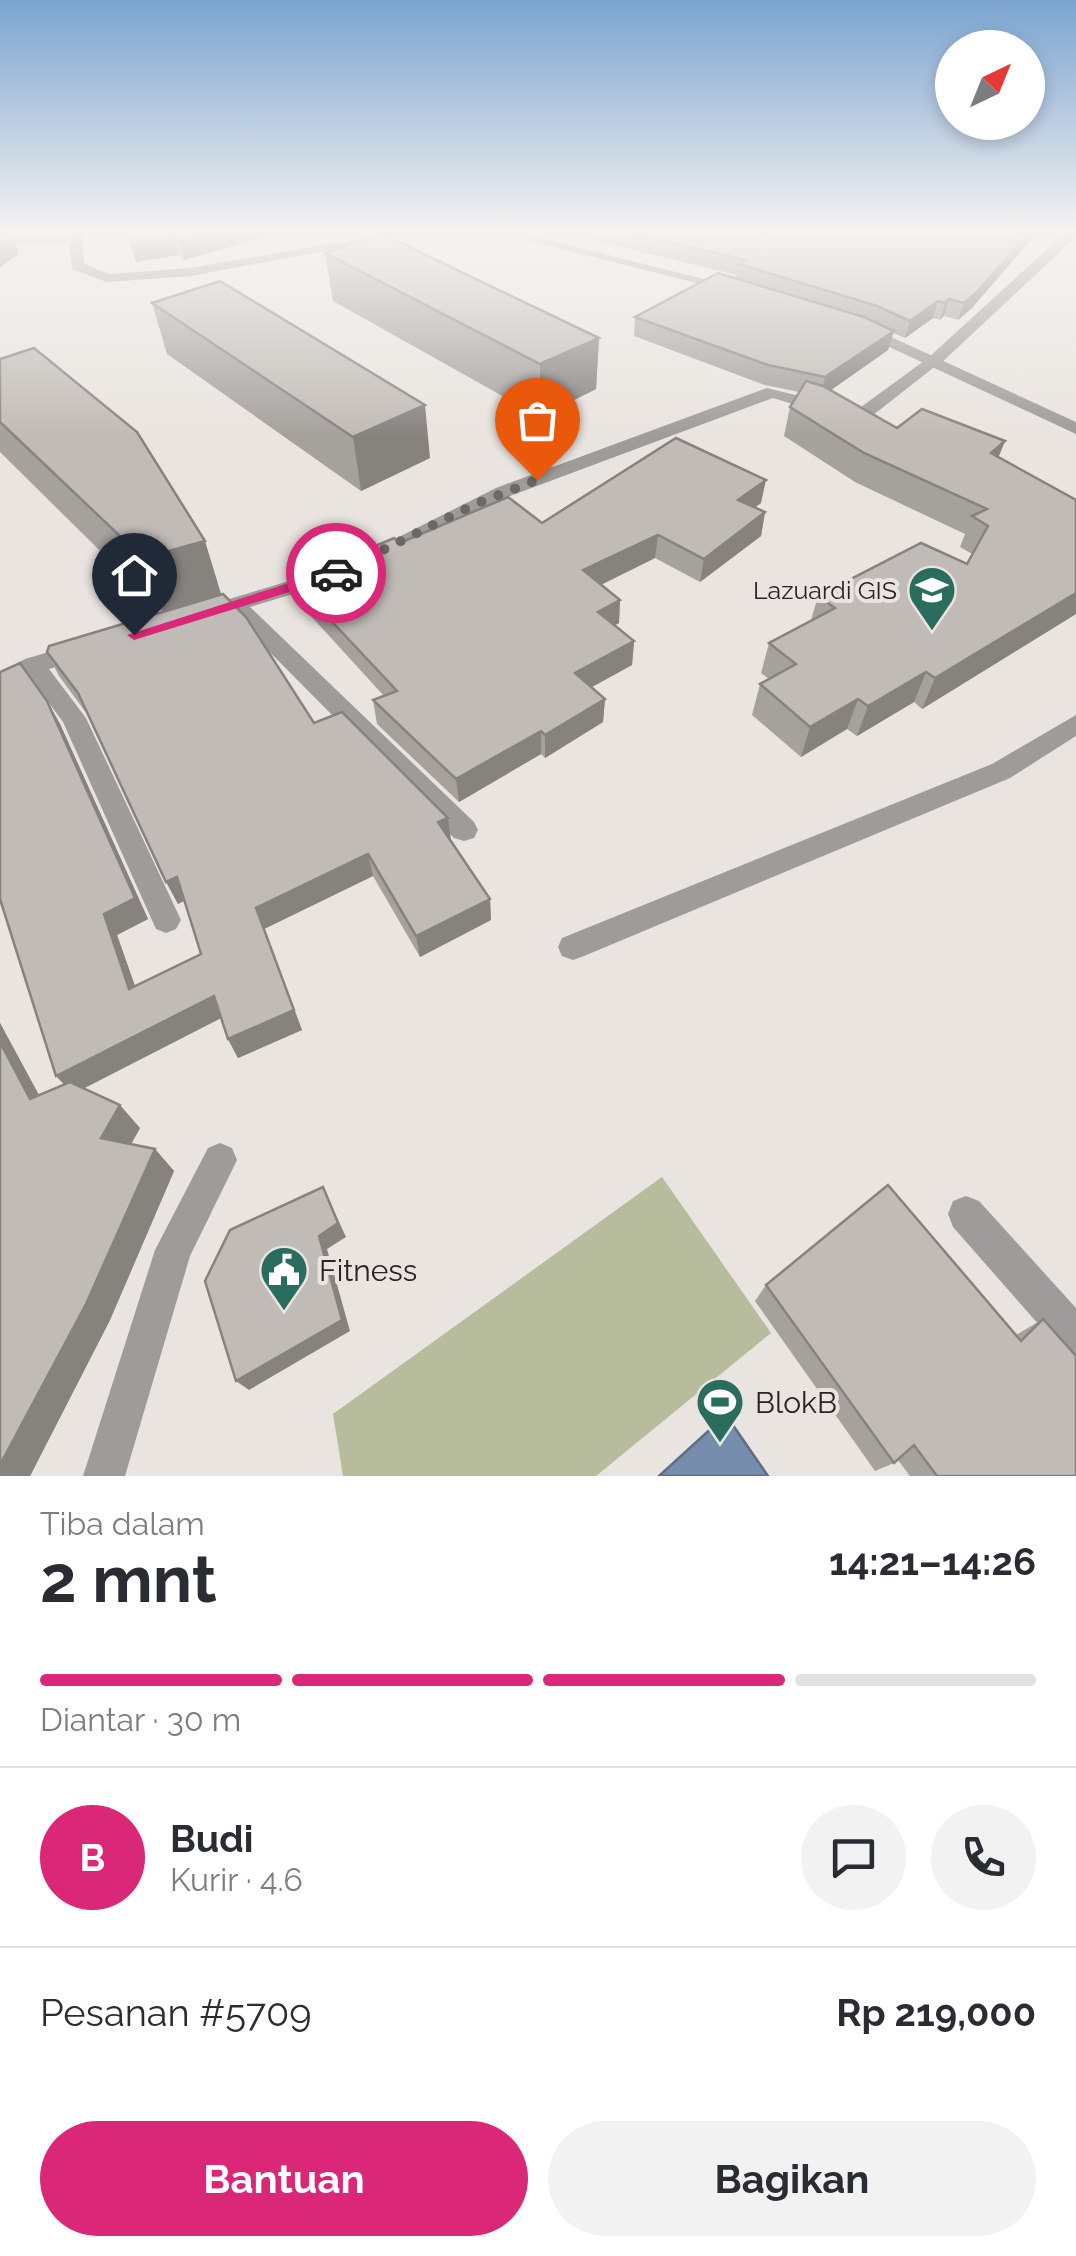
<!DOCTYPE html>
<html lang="id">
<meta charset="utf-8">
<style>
:root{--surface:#fff;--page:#f2f2f3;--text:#2b2b33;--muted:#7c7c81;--line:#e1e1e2;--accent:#db2777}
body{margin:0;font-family:Raleway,sans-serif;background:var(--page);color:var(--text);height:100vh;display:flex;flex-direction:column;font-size:38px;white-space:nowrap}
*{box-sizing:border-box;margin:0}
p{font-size:32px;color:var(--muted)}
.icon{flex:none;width:55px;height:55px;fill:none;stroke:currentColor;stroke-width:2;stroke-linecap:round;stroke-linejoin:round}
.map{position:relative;height:1476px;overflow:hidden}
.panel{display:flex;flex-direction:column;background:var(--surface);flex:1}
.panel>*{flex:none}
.needle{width:65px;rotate:43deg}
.buttons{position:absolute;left:935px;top:30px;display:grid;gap:20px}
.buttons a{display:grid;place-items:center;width:110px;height:110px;border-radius:50%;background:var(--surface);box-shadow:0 5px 15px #0003;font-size:50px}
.pin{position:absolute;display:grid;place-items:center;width:85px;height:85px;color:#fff;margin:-102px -42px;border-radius:50% 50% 50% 0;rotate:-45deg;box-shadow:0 0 10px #0007}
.pin .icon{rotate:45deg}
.courier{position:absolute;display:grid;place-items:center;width:100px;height:100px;margin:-50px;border:8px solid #db2777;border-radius:50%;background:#fff;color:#222;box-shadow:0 2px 12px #0007}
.summary em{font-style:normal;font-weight:700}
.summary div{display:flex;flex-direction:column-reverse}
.summary{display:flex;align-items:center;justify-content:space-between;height:170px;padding:0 40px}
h1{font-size:65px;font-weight:700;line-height:75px}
.bar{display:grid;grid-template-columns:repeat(4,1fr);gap:15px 10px;align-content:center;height:120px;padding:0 40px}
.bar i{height:12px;border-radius:8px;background:var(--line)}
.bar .on{background:var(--accent)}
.bar p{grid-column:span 4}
.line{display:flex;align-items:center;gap:25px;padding:0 40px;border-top:2px solid var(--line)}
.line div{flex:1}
.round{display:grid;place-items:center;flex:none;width:105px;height:105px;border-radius:52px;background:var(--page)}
.action{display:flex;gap:20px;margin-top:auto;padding:20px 40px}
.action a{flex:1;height:115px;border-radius:60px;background:var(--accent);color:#fff;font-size:40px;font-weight:700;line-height:115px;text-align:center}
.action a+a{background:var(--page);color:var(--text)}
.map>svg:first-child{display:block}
.green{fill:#b6bc9c}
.water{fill:#778dad;stroke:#5f6e84;stroke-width:2.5}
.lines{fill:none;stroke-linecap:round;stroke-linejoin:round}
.service{fill:#9e9c9a;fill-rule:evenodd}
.minor{fill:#9e9c9a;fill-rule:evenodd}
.tertiary{fill:#9e9c9a;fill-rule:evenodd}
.wall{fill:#a5a19d}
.shaded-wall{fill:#86837f}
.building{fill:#c0bbb6;stroke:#86837f;stroke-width:2.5}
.route{fill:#db2777}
.done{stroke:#6b6865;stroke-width:10;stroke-dasharray:0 18}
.labels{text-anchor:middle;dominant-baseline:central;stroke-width:8;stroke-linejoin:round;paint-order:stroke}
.poi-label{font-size:25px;fill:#272523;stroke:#e9e4df;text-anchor:end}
.near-poi-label{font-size:30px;fill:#272523;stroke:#e9e4df;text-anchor:start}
</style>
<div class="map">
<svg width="1076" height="1476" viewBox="0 0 1076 1476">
<rect width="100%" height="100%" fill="#e9e4df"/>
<!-- green -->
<path class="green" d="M 662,1177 L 771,1333 L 596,1476 L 343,1476 L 333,1414 Z"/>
<!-- water -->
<path class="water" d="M 726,1415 L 768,1476 L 659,1476 Z"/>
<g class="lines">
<!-- service -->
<g class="service">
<path d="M 1068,230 L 1076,230 L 1076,237 L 940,364 L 928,364 L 928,358 Z"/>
<path d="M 1076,715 L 1076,736 L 1010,778 L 584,956 L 573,960 L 562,956 L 558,947 L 562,938 L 992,764 Z"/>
</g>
<!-- minor -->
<g class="minor">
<path d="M 79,236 L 81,239 L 74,243 L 0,245 L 0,237 Z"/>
<path d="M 928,358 L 942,361 L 868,419 L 849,421 L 773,398 L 510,496 L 376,562 L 369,563 L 359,557 L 496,488 L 767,388 L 857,410 Z"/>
<path d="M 329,569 L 336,571 L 340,576 L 336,581 L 250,607 L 474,822 L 478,830 L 474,838 L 464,841 L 454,838 L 231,613 L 204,621 L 193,614 L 196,609 Z"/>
<path d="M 80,643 L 91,651 L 88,657 L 49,669 L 86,718 L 181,920 L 176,929 L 166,933 L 156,929 L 63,722 L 30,677 L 0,691 L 0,673 L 25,659 Z"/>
<path d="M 220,1143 L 232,1148 L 237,1160 L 190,1256 L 125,1476 L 83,1476 L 155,1250 L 208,1148 Z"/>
<path d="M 966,1196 L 979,1201 L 1076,1308 L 1076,1357 L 1062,1351 L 953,1227 L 948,1214 L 953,1201 Z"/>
</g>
<!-- tertiary -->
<g class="tertiary">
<path d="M 68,230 L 82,230 L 84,264 L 109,274 L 191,268 L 407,230 L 437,230 L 191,276 L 107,282 L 72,269 Z"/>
<path d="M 487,230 L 510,230 L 743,289 L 736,293 Z"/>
<path d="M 855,325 L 865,325 L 1076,422 L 1076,434 L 855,331 Z"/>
</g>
</g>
<!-- wall -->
<g class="wall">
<path d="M 0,230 L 17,230 L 17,233 L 0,234 Z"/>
<path d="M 126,230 L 288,230 L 184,260 L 178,255 L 136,262 Z"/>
<path d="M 585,230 L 1039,230 L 972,308 L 958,320 L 944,316 L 940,320 L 933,318 L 905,338 L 893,333 L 888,350 L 831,390 L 897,428 L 1005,441 L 998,457 L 1076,500 L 1076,614 L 922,709 L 914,702 L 857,736 L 847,729 L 801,757 L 752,715 L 760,684 L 769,679 L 761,673 L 769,643 L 811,620 L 818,596 L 967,564 L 972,554 L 960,547 L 965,534 L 855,482 L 784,436 L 790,407 L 799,392 L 765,385 L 634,336 L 635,317 L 736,278 L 737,275 L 592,240 L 592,232 Z"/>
<path d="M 325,253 L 599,338 L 596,389 L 540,417 L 333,301 Z"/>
<path d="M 152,303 L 430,458 L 361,491 L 167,354 Z"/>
<path d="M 0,359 L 221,594 L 314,723 L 451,840 L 490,899 L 491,920 L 420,957 L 373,876 L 264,929 L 302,1030 L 238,1058 L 228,1039 L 221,1018 L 84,1088 L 140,1128 L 131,1144 L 155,1149 L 174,1171 L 110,1320 L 30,1476 L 0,1476 L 0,1023 L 39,1095 L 64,1085 L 47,701 L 60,724 L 148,919 L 117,935 L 135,986 L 201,954 L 184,900 L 178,904 L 87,714 L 59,676 L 47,652 L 162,612 L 0,452 Z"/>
<path d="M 761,503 L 755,507 L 765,512 L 761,536 L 700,582 L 655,558 L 601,585 L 620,600 L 619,623 L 615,625 L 634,641 L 632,665 L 591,687 L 605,699 L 603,722 L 545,758 L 541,754 L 459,802 L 377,724 L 373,700 L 384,696 L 300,604 L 294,581 L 400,543 L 542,523 Z"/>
<path d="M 766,1285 L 1016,1335 L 1043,1319 L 1076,1476 L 910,1476 L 898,1460 L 894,1463 L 875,1471 L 755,1301 Z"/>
</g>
<!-- shaded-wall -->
<g class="shaded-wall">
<path d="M 220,230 L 288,230 L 184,260 L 180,241 Z"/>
<path d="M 1031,230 L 1039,230 L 972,308 L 958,320 L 964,303 Z"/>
<path d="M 13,234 L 19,254 L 0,267 L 0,248 Z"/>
<path d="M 173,237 L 178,255 L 136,262 L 131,244 Z"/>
<path d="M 949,299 L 944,316 L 940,320 L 945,303 Z"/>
<path d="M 938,301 L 933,318 L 905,338 L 910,321 Z"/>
<path d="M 894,331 L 888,350 L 821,397 L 825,377 Z"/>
<path d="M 599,338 L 596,389 L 540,417 L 540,364 Z"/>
<path d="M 425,405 L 430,458 L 361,491 L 353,437 Z"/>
<path d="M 1005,441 L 993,471 L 991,453 Z"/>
<path d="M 766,480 L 761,503 L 734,523 L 738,500 Z"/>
<path d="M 765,512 L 761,536 L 700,582 L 704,559 Z"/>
<path d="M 658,535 L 655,558 L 582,594 L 583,570 Z"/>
<path d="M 205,541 L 222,597 L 164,614 L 143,558 Z"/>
<path d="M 1076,593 L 1076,614 L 922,709 L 935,678 Z"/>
<path d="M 620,600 L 619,623 L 597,635 L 598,612 Z"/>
<path d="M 634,641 L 632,665 L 574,697 L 575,673 Z"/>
<path d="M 926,672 L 914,702 L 857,736 L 868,706 Z"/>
<path d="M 605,699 L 603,722 L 545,758 L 545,735 Z"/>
<path d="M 858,699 L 847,729 L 801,757 L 810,727 Z"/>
<path d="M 47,701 L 60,724 L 148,919 L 117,935 L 143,1009 L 129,989 L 104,914 Z"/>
<path d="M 541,731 L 541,754 L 459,802 L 456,779 Z"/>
<path d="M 448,818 L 451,840 L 438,822 Z"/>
<path d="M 368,854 L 373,876 L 264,929 L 302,1030 L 238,1058 L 228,1039 L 256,908 Z"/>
<path d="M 177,877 L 188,899 L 178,904 L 166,882 Z"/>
<path d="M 490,899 L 491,920 L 420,957 L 416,936 Z"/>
<path d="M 214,996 L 225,1016 L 73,1094 L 56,1076 Z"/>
<path d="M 0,1023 L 54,1123 L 30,1099 L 0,1042 Z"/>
<path d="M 120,1105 L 140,1128 L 122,1161 L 101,1138 Z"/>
<path d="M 155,1149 L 174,1171 L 110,1320 L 30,1476 L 0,1476 L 0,1465 Z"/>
<path d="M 323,1187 L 346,1237 L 327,1249 L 350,1331 L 249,1390 L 236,1381 L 319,1236 Z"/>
</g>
<!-- building -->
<g class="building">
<path d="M 126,230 L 220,230 L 180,241 L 173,237 L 131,244 Z"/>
<path d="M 618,230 L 1031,230 L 978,291 L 964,303 L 949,299 L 945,303 L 938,301 L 910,321 L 877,306 L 739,264 L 746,260 Z"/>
<path d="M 0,234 L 13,234 L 13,239 L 0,248 Z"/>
<path d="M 382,234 L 599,338 L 540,364 L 325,253 Z"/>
<path d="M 718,273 L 864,317 L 894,331 L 825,377 L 768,365 L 635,317 Z"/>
<path d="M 220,281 L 425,405 L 353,437 L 152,303 Z"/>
<path d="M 34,348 L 137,432 L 205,541 L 143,558 L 0,422 L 0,359 Z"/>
<path d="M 806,381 L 823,386 L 897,428 L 922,409 L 1005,441 L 991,453 L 1076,500 L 1076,593 L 935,678 L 926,672 L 868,706 L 858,699 L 810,727 L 760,684 L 796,664 L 769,643 L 835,608 L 818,596 L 921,543 L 967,564 L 988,526 L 972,516 L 987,509 L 864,453 L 790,407 Z"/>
<path d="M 676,438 L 766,480 L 738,500 L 765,512 L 704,559 L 658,535 L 583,570 L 620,600 L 598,612 L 634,641 L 575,673 L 605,699 L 545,735 L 541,731 L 456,779 L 373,700 L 397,691 L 294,581 L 394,538 L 400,543 L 508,497 L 542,523 Z"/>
<path d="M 223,594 L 246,617 L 314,723 L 342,712 L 448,818 L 438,822 L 490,899 L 416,936 L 368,854 L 256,908 L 294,1010 L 228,1039 L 214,996 L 56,1076 L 0,899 L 0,672 L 20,663 L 47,701 L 135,898 L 104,914 L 129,989 L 201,954 L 177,877 L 166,882 L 78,693 L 47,652 L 49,646 Z"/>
<path d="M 0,1042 L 30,1099 L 70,1082 L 120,1105 L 101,1138 L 155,1149 L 86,1304 L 0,1465 Z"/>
<path d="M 888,1185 L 1021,1341 L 1043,1319 L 1076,1356 L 1076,1476 L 937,1476 L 914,1445 L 894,1463 L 766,1285 Z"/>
<path d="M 323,1187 L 338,1223 L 319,1236 L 342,1320 L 236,1381 L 205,1281 L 230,1230 Z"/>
</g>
<!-- sky -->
<linearGradient id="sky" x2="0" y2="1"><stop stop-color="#7ba4d0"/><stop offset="0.53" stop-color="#f5f3f1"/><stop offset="1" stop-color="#f5f3f1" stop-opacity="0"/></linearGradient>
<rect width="1076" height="437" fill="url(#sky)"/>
<!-- route -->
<path class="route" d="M 336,568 L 343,573 L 341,576 L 134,640 L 127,635 Z"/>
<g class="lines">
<!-- done -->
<path class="done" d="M 336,573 L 476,504 L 537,480"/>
</g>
<!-- icons -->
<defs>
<g id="school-pin" transform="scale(2.5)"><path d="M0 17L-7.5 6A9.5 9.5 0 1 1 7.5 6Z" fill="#2a6d5f" stroke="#e9e4df"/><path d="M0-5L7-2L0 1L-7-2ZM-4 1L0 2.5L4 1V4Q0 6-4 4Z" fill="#fff"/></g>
<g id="civic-pin" transform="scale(2.5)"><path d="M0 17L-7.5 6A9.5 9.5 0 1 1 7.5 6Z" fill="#2a6d5f" stroke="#e9e4df"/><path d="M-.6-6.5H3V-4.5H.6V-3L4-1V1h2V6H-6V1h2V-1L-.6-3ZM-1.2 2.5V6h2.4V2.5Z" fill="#fff"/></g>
<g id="stadium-pin" transform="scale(2.5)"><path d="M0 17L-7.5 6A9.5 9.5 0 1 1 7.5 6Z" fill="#2a6d5f" stroke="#e9e4df"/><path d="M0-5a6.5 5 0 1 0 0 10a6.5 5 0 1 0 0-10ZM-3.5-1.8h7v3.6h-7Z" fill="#fff"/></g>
</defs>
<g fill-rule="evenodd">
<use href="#school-pin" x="932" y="590"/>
<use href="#civic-pin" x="284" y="1270"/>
<use href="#stadium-pin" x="720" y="1402"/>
</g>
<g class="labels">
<!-- poi labels -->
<g class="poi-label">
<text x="897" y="590">Lazuardi GIS</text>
</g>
<!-- near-poi labels -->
<g class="near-poi-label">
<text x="319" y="1270">Fitness</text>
<text x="755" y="1402">BlokB</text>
</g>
</g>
</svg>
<div class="buttons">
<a><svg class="needle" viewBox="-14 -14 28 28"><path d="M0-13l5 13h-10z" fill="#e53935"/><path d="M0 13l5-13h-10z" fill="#7c7c81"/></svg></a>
</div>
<div class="pin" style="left:537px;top:480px;background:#ea580c"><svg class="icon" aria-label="bag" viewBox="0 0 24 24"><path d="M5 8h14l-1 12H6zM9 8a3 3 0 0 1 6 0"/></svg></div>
<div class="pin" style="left:134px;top:635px;background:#1f2937"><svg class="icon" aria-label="home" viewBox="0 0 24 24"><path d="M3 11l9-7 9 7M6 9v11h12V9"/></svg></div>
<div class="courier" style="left:336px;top:573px"><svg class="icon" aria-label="car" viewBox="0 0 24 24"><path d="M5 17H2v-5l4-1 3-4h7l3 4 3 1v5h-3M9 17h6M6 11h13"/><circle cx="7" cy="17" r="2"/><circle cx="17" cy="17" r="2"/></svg></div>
</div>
<section class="panel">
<div class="summary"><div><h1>2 mnt</h1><p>Tiba dalam</p></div><em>14:21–14:26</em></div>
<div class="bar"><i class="on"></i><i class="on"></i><i class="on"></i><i></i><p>Diantar · 30 m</p></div>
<div class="line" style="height:180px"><b class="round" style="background:var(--accent);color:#fff">B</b><div><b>Budi</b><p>Kurir · 4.6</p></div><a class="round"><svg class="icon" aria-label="chat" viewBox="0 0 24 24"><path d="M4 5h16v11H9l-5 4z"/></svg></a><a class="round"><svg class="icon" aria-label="phone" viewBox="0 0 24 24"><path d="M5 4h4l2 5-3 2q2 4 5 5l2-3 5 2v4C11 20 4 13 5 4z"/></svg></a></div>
<div class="line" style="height:130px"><div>Pesanan #5709</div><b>Rp 219,000</b></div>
<div class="action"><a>Bantuan</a><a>Bagikan</a></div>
</section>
